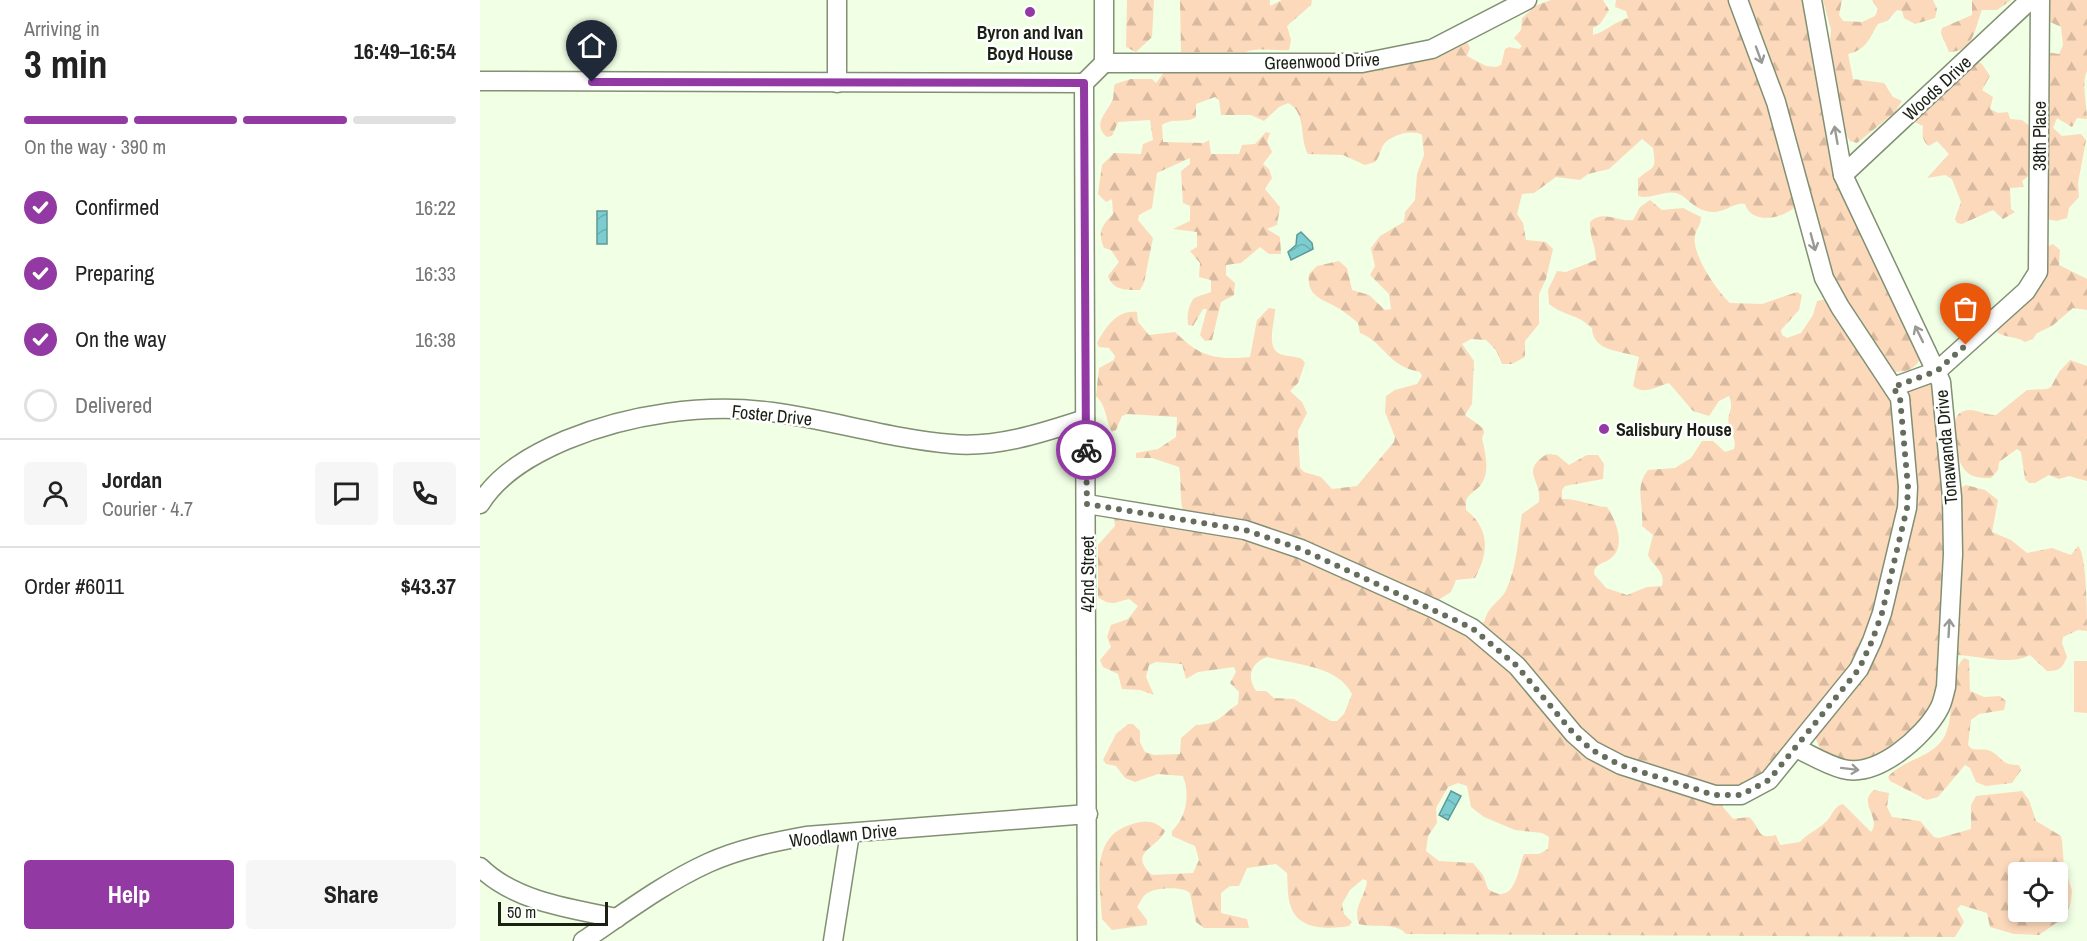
<!DOCTYPE html>
<meta charset="utf-8">
<style>
:root{--surface:#fff;--page:#f6f6f6;--text:#222;--muted:#767676;--line:#e0e0e0;--accent:#9239a4}
body{margin:0;font-family:"Archivo Narrow",sans-serif;background:var(--page);color:var(--text);height:100vh;display:flex;flex-direction:column;font-size:22px;white-space:nowrap}
*{box-sizing:border-box;margin:0}
p{font-size:20px;color:var(--muted)}
.icon{flex:none;width:33px;height:33px;fill:none;stroke:currentColor;stroke-width:2;stroke-linecap:round;stroke-linejoin:round}
.map{position:relative;flex:1;overflow:hidden}
.sheet{display:flex;flex-direction:column;background:var(--surface);width:480px}
.sheet>*{flex:none}
.buttons{position:absolute;left:1528px;top:862px;display:grid;gap:12px}
.buttons a{display:grid;place-items:center;width:60px;height:60px;border-radius:6px;background:var(--surface);box-shadow:0 3px 9px #0003;font-size:30px}
.scale{position:absolute;left:18px;bottom:15px;width:110px;box-sizing:border-box;padding-left:6px;border:3px solid #1a2014;border-top:0;font-size:16px;line-height:21px;white-space:nowrap;color:#1a2014;-webkit-text-stroke:4px #fff;paint-order:stroke}
.pin{position:absolute;display:grid;place-items:center;width:51px;height:51px;color:#fff;margin:-62px -26px;border-radius:50% 50% 50% 0;rotate:-45deg;box-shadow:0 0 6px #0007}
.pin .icon{rotate:45deg}
.courier{position:absolute;display:grid;place-items:center;width:60px;height:60px;margin:-30px;border:4px solid #9239a4;border-radius:50%;background:#fff;color:#222;box-shadow:0 2px 8px #0007}
.summary em{font-style:normal;font-weight:700}
.summary div{display:flex;flex-direction:column-reverse}
.summary{display:flex;align-items:center;justify-content:space-between;height:102px;padding:0 24px}
h1{font-size:39px;font-weight:700;line-height:45px}
.bar{display:grid;grid-template-columns:repeat(4,1fr);gap:9px 6px;align-content:center;height:72px;padding:0 24px}
.bar i{height:8px;border-radius:4px;background:var(--line)}
.bar .current{background:var(--accent)}
.bar p{grid-column:span 4}
.line{display:flex;align-items:center;gap:15px;padding:0 24px;border-top:2px solid var(--line)}
.line div{flex:1}
.round{display:grid;place-items:center;flex:none;width:63px;height:63px;border-radius:6px;background:var(--page)}
ol{padding:0 24px;list-style:none}
li{display:flex;align-items:center;gap:18px;height:66px}
li p{margin-inline-start:auto}
li .icon{padding:6px;border-radius:50%;background:var(--accent);color:#fff;stroke-width:4}
li:last-child{color:var(--muted)}
li i{width:33px;height:33px;border:3px solid var(--line);border-radius:50%}
.primary-button{display:flex;gap:12px;margin-top:auto;padding:12px 24px}
.primary-button a{flex:1;height:69px;border-radius:6px;background:var(--accent);color:#fff;font-size:24px;font-weight:700;line-height:69px;text-align:center}
.primary-button a+a{background:var(--page);color:var(--text)}
main{display:flex;flex:1;min-height:0}
.map>svg:first-child{display:block}
.forest{fill:url(#forest-firs);fill-rule:evenodd}
.park{fill:#fcd9bb}
.water{fill:url(#water-waves);stroke:#5f9997;stroke-width:1.5}
.lines{fill:none;stroke-linecap:round;stroke-linejoin:round}
.minor-casing{stroke:#819073;stroke-width:21}
.minor{stroke:#fff;stroke-width:18}
.oneway{stroke:#989b95}
.done{stroke:#656e5d;stroke-width:6;stroke-dasharray:0 10.8}
.route{stroke:#9239a4;stroke-width:8}
.poi-dot{fill:#9239a4;stroke:#fff;stroke-width:2}
.labels{text-anchor:middle;dominant-baseline:central;stroke-width:5;stroke-linejoin:round;paint-order:stroke}
.poi-label{font-size:18px;font-weight:bold;fill:#1a2014;stroke:#fff}
.street-label{font-size:18px;fill:#1a2014;stroke:#fff}
</style>
<main>
<section class="sheet">
<div class="summary"><div><h1>3 min</h1><p>Arriving in</p></div><em>16:49–16:54</em></div>
<div class="bar"><i class="current"></i><i class="current"></i><i class="current"></i><i></i><p>On the way · 390 m</p></div>
<ol>
<li><svg class="icon" aria-label="check" viewBox="0 0 24 24"><path d="M5 12l5 5 9-10"/></svg>Confirmed<p>16:22</p></li>
<li><svg class="icon" aria-label="check" viewBox="0 0 24 24"><path d="M5 12l5 5 9-10"/></svg>Preparing<p>16:33</p></li>
<li><svg class="icon" aria-label="check" viewBox="0 0 24 24"><path d="M5 12l5 5 9-10"/></svg>On the way<p>16:38</p></li>
<li><i></i>Delivered</li>
</ol>
<div class="line" style="height:108px"><a class="round"><svg class="icon" aria-label="person" viewBox="0 0 24 24"><circle cx="12" cy="8" r="4"/><path d="M4 21q1-7 8-7t8 7"/></svg></a><div><b>Jordan</b><p>Courier · 4.7</p></div><a class="round"><svg class="icon" aria-label="chat" viewBox="0 0 24 24"><path d="M4 5h16v11H9l-5 4z"/></svg></a><a class="round"><svg class="icon" aria-label="phone" viewBox="0 0 24 24"><path d="M5 4h4l2 5-3 2q2 4 5 5l2-3 5 2v4C11 20 4 13 5 4z"/></svg></a></div>
<div class="line" style="height:78px"><div>Order #6011</div><b>$43.37</b></div>
<div class="primary-button"><a>Help</a><a>Share</a></div>
</section>
<div class="map">
<svg width="1607" height="941" viewBox="0 0 1607 941">
<defs>
<pattern id="forest-firs" width="22" height="20" patternUnits="userSpaceOnUse" patternTransform="scale(1.5)"><rect width="22" height="20" fill="#fcd9bb"/><path d="M5 1l3.5 6h-7zM16 11l3.5 6h-7z" fill="#d7baa0"/></pattern>
<pattern id="water-waves" width="16" height="10" patternUnits="userSpaceOnUse" patternTransform="scale(1.5)"><rect width="16" height="10" fill="#7ccdcf"/><path d="M0 5q4-4 8 0t8 0" fill="none" stroke="#6bb0b1"/></pattern>
</defs>
<rect width="100%" height="100%" fill="#f1ffe5"/>
<!-- forest -->
<g class="forest">
<path d="M 647,0 L 674,0 L 672,37 L 656,52 L 646,47 Z"/>
<path d="M 700,0 L 790,0 L 790,6 L 802,0 L 832,0 L 831,5 L 807,26 L 811,40 L 809,50 C 795,51 778,47 765,52 L 701,52 Z"/>
<path d="M 1071,0 L 1123,0 L 1129,10 L 1120,24 L 1113,28 L 1113,35 C 1125,32 1134,22 1148,18 L 1146,11 L 1135,7 L 1136,0 L 1252,0 L 1284,84 L 1316,206 C 1304,218 1272,226 1265,204 C 1255,202 1245,212 1233,212 C 1213,211 1208,196 1196,193 C 1184,190 1170,200 1158,196 L 1158,179 C 1172,165 1177,173 1173,148 L 1162,139 L 1129,169 L 1108,174 L 1100,180 L 1076,177 L 1054,193 L 1042,194 L 1037,214 L 1043,223 L 1046,240 L 1066,242 L 1073,249 L 1066,279 L 1059,294 L 1059,324 L 1045,341 L 1045,357 L 1032,364 L 1022,364 L 1016,350 L 1006,340 L 991,339 L 982,344 L 994,361 L 992,404 L 985,415 L 1003,428 L 1004,433 L 1002,438 C 1005,453 1011,472 1000,486 C 995,491 989,494 986,500 L 986,510 C 1010,529 1009,552 995,578 L 976,580 L 971,592 L 955,602 L 703,510 C 699,498 702,481 699,467 L 672,458 L 656,458 L 656,453 L 678,449 L 696,437 L 697,417 L 647,414 L 642,416 L 636,430 L 632,432 C 625,419 627,406 616,396 L 619,368 L 634,360 L 635,356 L 629,348 L 619,347 L 617,343 C 625,328 637,309 657,312 L 658,322 L 669,335 L 695,332 C 720,357 735,360 770,357 L 777,320 L 789,308 L 795,309 C 795,324 784,350 803,355 C 810,357 816,356 822,359 L 825,363 L 818,383 L 810,391 L 822,402 L 827,413 L 818,431 L 820,468 L 824,472 L 841,477 L 852,489 L 877,486 L 914,442 L 915,437 L 905,412 L 906,396 L 915,390 L 937,384 L 942,376 L 940,372 C 907,366 905,343 880,333 L 878,323 C 872,318 865,312 858,308 C 843,299 826,297 829,274 L 837,266 L 859,261 L 867,268 L 872,290 L 889,295 L 905,310 L 911,309 L 909,294 L 890,275 L 895,266 L 891,248 L 900,236 L 924,222 L 925,212 L 935,200 L 937,174 L 944,155 L 942,135 C 933,129 911,135 904,144 C 900,149 900,157 895,162 L 885,165 L 863,155 L 828,154 C 819,139 827,112 808,103 L 799,107 L 784,121 L 771,115 L 741,115 L 739,100 L 735,97 L 716,104 L 716,117 C 706,124 693,117 682,125 L 683,142 L 724,143 L 729,140 L 731,154 L 759,154 L 762,145 L 775,144 L 786,132 L 790,133 L 787,141 L 792,152 L 783,164 L 789,169 L 792,178 L 785,189 L 800,207 L 797,225 L 787,229 L 800,237 L 801,254 L 789,254 L 780,247 L 761,263 L 746,265 L 746,275 L 755,283 L 754,295 L 741,302 L 732,340 L 725,341 L 720,335 L 727,309 L 723,309 L 713,326 L 708,325 C 707,314 708,307 714,298 L 731,292 L 731,280 L 719,277 L 720,263 L 710,251 L 717,247 L 717,232 L 693,229 L 710,221 L 710,206 L 703,203 L 701,171 L 710,164 L 710,158 L 677,173 L 672,208 L 659,215 L 658,220 L 673,238 L 664,283 L 660,290 C 647,290 633,291 628,276 L 639,262 L 631,250 L 624,248 C 617,232 622,225 633,214 L 632,199 L 626,202 L 618,194 L 622,165 L 634,153 L 661,154 L 663,144 L 673,140 L 670,120 L 638,122 L 632,136 L 627,137 C 611,124 628,112 633,99 C 634,93 633,89 635,84 L 651,79 L 672,79 L 676,83 L 685,71 L 883,71 L 941,59 L 986,40 L 990,48 L 987,56 L 1006,66 L 1016,67 L 1021,65 L 1025,49 L 1029,47 L 1039,49 L 1042,46 L 1034,38 L 1041,30 L 1042,18 L 1051,10 L 1049,8 Z"/>
<path d="M 1265,0 L 1325,0 L 1348,131 L 1441,357 C 1436,369 1424,374 1412,371 L 1348,274 Z"/>
<path d="M 1343,0 L 1362,0 L 1359,15 L 1363,21 L 1382,22 L 1395,16 L 1398,9 L 1392,0 L 1453,0 L 1457,9 L 1455,18 L 1435,24 L 1424,18 L 1422,11 L 1417,10 L 1407,21 L 1398,24 C 1388,39 1388,49 1368,54 L 1373,79 L 1404,83 L 1413,97 L 1422,101 L 1415,112 L 1377,143 L 1370,141 L 1365,133 L 1350,42 L 1351,30 Z"/>
<path d="M 1492,0 L 1531,0 L 1517,10 L 1502,10 C 1495,26 1495,52 1469,52 L 1461,33 L 1462,28 L 1492,15 Z"/>
<path d="M 1567,0 L 1607,0 L 1607,71 C 1601,82 1607,105 1607,119 L 1597,118 L 1592,127 L 1577,118 L 1573,128 L 1582,136 L 1601,134 L 1606,140 L 1598,183 L 1599,197 L 1589,208 L 1587,218 L 1577,221 L 1565,219 L 1566,52 L 1579,54 L 1583,45 L 1581,27 L 1566,20 Z"/>
<path d="M 1497,61 L 1502,64 L 1510,76 L 1502,90 L 1513,97 L 1510,109 L 1518,113 L 1528,112 L 1530,119 L 1542,120 L 1552,128 L 1552,173 L 1542,181 L 1544,187 L 1530,188 L 1531,209 L 1535,212 L 1523,219 L 1513,210 L 1482,224 L 1477,223 L 1475,219 L 1481,202 L 1472,179 L 1465,175 L 1447,178 L 1469,154 L 1457,141 L 1449,146 C 1442,141 1442,134 1443,126 L 1433,121 Z"/>
<path d="M 1170,200 L 1182,210 L 1203,208 L 1221,217 C 1221,225 1217,228 1215,235 C 1211,254 1237,291 1250,303 L 1282,304 L 1317,292 L 1322,295 L 1319,310 L 1301,330 L 1302,335 L 1307,338 L 1321,333 L 1333,315 L 1337,301 L 1346,299 L 1412,399 L 1420,502 L 1389,627 L 1371,665 L 1290,770 L 1261,786 L 1239,787 L 1142,758 L 1106,737 L 996,625 L 1004,622 C 1010,602 1021,603 1027,588 C 1037,566 1038,538 1042,514 L 1059,502 C 1062,478 1039,472 1067,454 L 1077,455 L 1089,465 L 1107,455 L 1118,455 L 1124,464 L 1123,479 L 1085,486 L 1082,490 L 1082,499 C 1098,498 1110,506 1127,507 C 1136,520 1147,547 1130,559 C 1123,564 1114,564 1114,574 L 1126,588 L 1147,595 L 1167,587 L 1182,586 C 1186,571 1173,567 1168,555 L 1173,535 L 1162,526 C 1164,505 1154,487 1168,470 L 1195,468 L 1211,458 L 1222,441 L 1233,441 L 1245,452 L 1254,449 C 1257,440 1251,434 1249,425 C 1246,413 1255,410 1249,396 L 1239,401 L 1229,416 L 1213,411 L 1189,383 C 1177,386 1164,396 1153,386 L 1159,357 C 1140,350 1113,352 1112,328 C 1096,313 1084,316 1069,304 L 1068,290 L 1077,271 L 1086,272 L 1116,260 C 1116,246 1109,236 1110,222 C 1122,209 1138,222 1153,220 L 1160,207 Z"/>
<path d="M 1573,244 L 1580,250 L 1579,265 L 1607,279 L 1607,310 L 1593,308 L 1572,326 L 1557,333 L 1553,339 L 1545,342 C 1536,336 1525,338 1517,332 L 1519,326 L 1562,284 L 1565,278 L 1565,248 Z"/>
<path d="M 1590,360 L 1607,366 L 1607,481 L 1589,476 L 1579,479 L 1569,475 L 1555,483 L 1549,483 L 1545,479 L 1541,452 L 1537,449 L 1519,462 L 1518,470 L 1511,478 C 1503,478 1494,478 1488,473 C 1476,465 1467,422 1480,413 C 1492,405 1503,416 1516,415 L 1547,390 L 1567,389 L 1571,387 L 1579,372 Z"/>
<path d="M 1452,383 L 1465,510 L 1456,692 L 1450,710 L 1435,726 L 1397,756 L 1387,761 L 1367,762 L 1341,751 L 1335,737 L 1377,677 L 1416,575 L 1425,396 L 1433,384 Z"/>
<path d="M 1486,485 L 1505,490 L 1518,500 L 1512,532 L 1531,540 L 1547,553 L 1572,548 L 1591,555 L 1598,546 C 1607,554 1607,616 1607,631 L 1598,630 L 1583,637 L 1582,643 L 1587,657 C 1582,669 1579,671 1567,671 L 1550,655 C 1528,667 1496,654 1472,655 L 1477,490 Z"/>
<path d="M 634,516 L 783,541 L 977,628 L 1008,648 L 1087,732 L 1241,800 L 1243,807 L 1253,819 L 1269,817 C 1282,828 1275,840 1296,835 L 1300,845 L 1320,842 C 1328,833 1339,829 1347,821 C 1353,814 1354,806 1363,804 L 1391,832 C 1402,818 1377,803 1394,790 L 1409,793 L 1407,807 L 1412,817 L 1440,821 L 1454,837 L 1459,838 L 1491,829 L 1491,805 L 1496,796 L 1542,791 L 1549,800 L 1556,821 L 1581,836 L 1582,841 L 1584,867 L 1592,890 L 1591,901 L 1586,916 L 1559,935 L 1534,934 L 1510,927 L 1507,913 L 1481,905 L 1477,909 L 1484,922 L 1475,937 L 926,934 C 916,921 894,929 879,924 C 872,907 886,896 887,881 L 883,879 L 870,890 L 862,904 L 864,914 L 872,922 L 869,926 C 850,929 819,931 811,907 C 807,897 808,884 807,873 L 796,864 L 767,868 L 759,886 L 750,886 L 741,893 L 741,913 L 767,919 L 769,928 L 724,928 L 716,922 L 710,893 C 703,886 674,887 666,894 C 662,897 660,903 657,907 L 667,920 L 667,925 L 632,930 L 622,919 C 620,879 608,832 660,822 C 669,820 679,823 685,831 C 677,849 647,852 672,875 L 713,873 L 719,860 L 715,846 L 692,836 L 692,831 C 707,816 710,795 703,776 L 678,774 L 655,782 L 645,778 L 636,766 L 626,764 L 623,760 L 636,734 L 648,724 L 653,724 L 660,731 L 660,742 L 665,752 L 674,755 L 700,754 L 701,738 L 716,725 C 740,724 740,716 758,704 L 759,692 L 750,683 L 756,672 L 754,667 L 718,672 L 706,679 L 702,664 L 676,662 L 669,665 L 666,677 L 674,695 L 660,690 L 642,689 L 638,674 L 623,667 L 620,660 L 631,647 L 627,637 L 631,625 L 648,619 L 658,606 L 649,599 C 635,602 631,607 618,597 L 618,545 L 635,526 ZM 787,657 C 815,665 857,665 872,694 L 864,714 L 857,721 L 851,721 L 814,699 L 794,698 L 786,691 L 776,691 C 766,676 771,663 787,657 ZM 978,783 L 987,786 L 991,807 L 1004,817 L 1035,830 L 1062,833 L 1069,837 L 1068,849 L 1059,854 L 1044,854 C 1038,867 1036,908 1008,889 L 1003,875 L 993,863 L 959,861 L 946,851 L 948,836 L 957,823 L 956,808 L 968,787 ZM 1539,873 L 1578,873 L 1578,912 L 1539,912 Z"/>
<path d="M 1484,658 L 1489,660 L 1490,691 L 1504,697 L 1520,696 L 1526,701 L 1524,710 L 1499,714 L 1491,720 L 1488,745 L 1492,749 C 1497,750 1504,749 1508,750 C 1522,755 1520,766 1539,765 L 1541,770 L 1532,783 L 1506,786 L 1496,782 L 1490,768 L 1485,765 L 1458,797 L 1447,800 L 1410,781 L 1408,777 C 1424,758 1456,758 1466,733 C 1476,710 1466,676 1484,658 Z"/>
</g>
<!-- park -->
<path class="park" d="M 1594,661 L 1607,661 L 1607,713 L 1594,712 Z"/>
<!-- water -->
<g class="water">
<rect x="117" y="211" width="10" height="33"/>
<path d="M 821,232 L 832,243 L 833,249 L 811,260 L 808,252 L 816,245 L 817,235 Z"/>
<path d="M 971,791 L 981,796 L 968,820 L 959,815 Z"/>
</g>
<g class="lines">
<!-- minor casing -->
<g class="minor-casing">
<g id="minor">
<path d="M 357,0 L 357,83"/>
<path d="M 624,63 L 882,63 L 952,49 L 1047,0"/>
<path d="M 0,81 L 604,83"/>
<path d="M 1363,175 L 1550,0"/>
<path d="M 1413,387 L 1457,371 L 1546,291 L 1558,272 L 1560,0"/>
<path d="M 0,504 C 19,473 53,454 86,440 C 149,414 225,403 292,412 C 352,420 411,439 472,444 C 517,448 562,433 605,419"/>
<path d="M 607,504 L 765,530 L 821,549 L 955,609 L 992,628 L 1037,666 L 1094,734 L 1112,750 L 1141,765 L 1235,795 L 1261,795 L 1289,780 L 1379,669 L 1392,641 L 1402,613 L 1427,508 L 1428,487 L 1420,398 L 1360,307 L 1344,278 L 1296,102 L 1258,0"/>
<path d="M 1316,748 C 1331,755 1347,765 1363,769 C 1397,778 1444,737 1459,709 C 1463,702 1464,694 1466,687 L 1473,554 L 1472,497 L 1461,382 L 1363,175 L 1332,0"/>
<path d="M 0,867 C 34,901 91,909 137,918"/>
<path d="M 103,941 C 143,914 184,883 228,863 C 259,849 293,842 326,836 L 608,814"/>
<path d="M 353,941 L 370,833"/>
<path d="M 607,941 L 604,83 L 624,63 L 624,0"/>
</g>
</g>
<!-- minor -->
<use href="#minor" class="minor"/>
</g>
<!-- one-way arrows -->
<defs><path id="oneway-shaft" d="M-6 0H5M1.5-3L5.5 0L1.5 3" fill="none" stroke-width="1.6" stroke-linecap="round" stroke-linejoin="round" transform="scale(1.5)"/></defs>
<g class="oneway">
<use href="#oneway-shaft" transform="translate(1279 55) rotate(70)"/>
<use href="#oneway-shaft" transform="translate(1356 135) rotate(-100)"/>
<use href="#oneway-shaft" transform="translate(1333 242) rotate(75)"/>
<use href="#oneway-shaft" transform="translate(1439 334) rotate(-116)"/>
<use href="#oneway-shaft" transform="translate(1469 628) rotate(-87)"/>
<use href="#oneway-shaft" transform="translate(1370 769) rotate(7)"/>
</g>
<g class="lines">
<!-- done -->
<path class="done" d="M 606,450 L 607,504 L 765,530 L 821,549 L 992,628 L 1037,666 L 1094,734 L 1112,750 L 1140,765 L 1234,795 L 1261,795 L 1289,780 L 1379,669 L 1392,641 L 1402,613 L 1427,508 L 1428,487 L 1420,398 L 1413,387 L 1457,371 L 1486,345"/>
<!-- route -->
<path class="route" d="M 112,82 L 604,83 L 606,450"/>
</g>
<!-- markers -->
<g class="poi-dot">
<circle cx="550" cy="12" r="6"/>
<circle cx="1124" cy="429" r="6"/>
</g>
<g class="labels">
<!-- poi labels -->
<g class="poi-label">
<text x="550" y="32">Byron and Ivan<tspan x="550" dy="21">Boyd House</tspan></text>
<text x="1136" y="429" text-anchor="start">Salisbury House</text>
</g>
<!-- street labels -->
<g class="street-label">
<text transform="translate(842 61) rotate(-2)">Greenwood Drive</text>
<text transform="translate(1457 88) rotate(-43)">Woods Drive</text>
<text transform="translate(1559 136) rotate(-90)">38th Place</text>
<text transform="translate(292 415) rotate(6)">Foster Drive</text>
<text transform="translate(1466 447) rotate(-95)">Tonawanda Drive</text>
<text transform="translate(607 574) rotate(-90)">42nd Street</text>
<text transform="translate(363 835) rotate(-6)">Woodlawn Drive</text>
</g>
</g>
</svg>
<div class="buttons">
<a><svg class="icon" aria-label="locate" viewBox="0 0 24 24"><circle cx="12" cy="12" r="6"/><path d="M12 2v4M12 18v4M2 12h4M18 12h4"/></svg></a>
</div>
<div class="scale">50 m</div>
<div class="pin" style="left:1486px;top:345px;background:#ea580c"><svg class="icon" aria-label="bag" viewBox="0 0 24 24"><path d="M5 8h14l-1 12H6zM9 8a3 3 0 0 1 6 0"/></svg></div>
<div class="pin" style="left:112px;top:82px;background:#1f2937"><svg class="icon" aria-label="home" viewBox="0 0 24 24"><path d="M3 11l9-7 9 7M6 9v11h12V9"/></svg></div>
<div class="courier" style="left:606px;top:450px"><svg class="icon" aria-label="bike" viewBox="0 0 24 24"><circle cx="6" cy="16" r="4"/><circle cx="18" cy="16" r="4"/><path d="M6 16l4-8h5l3 8M10 8l3 8H6M13 5h3"/></svg></div>
</div>
</main>
